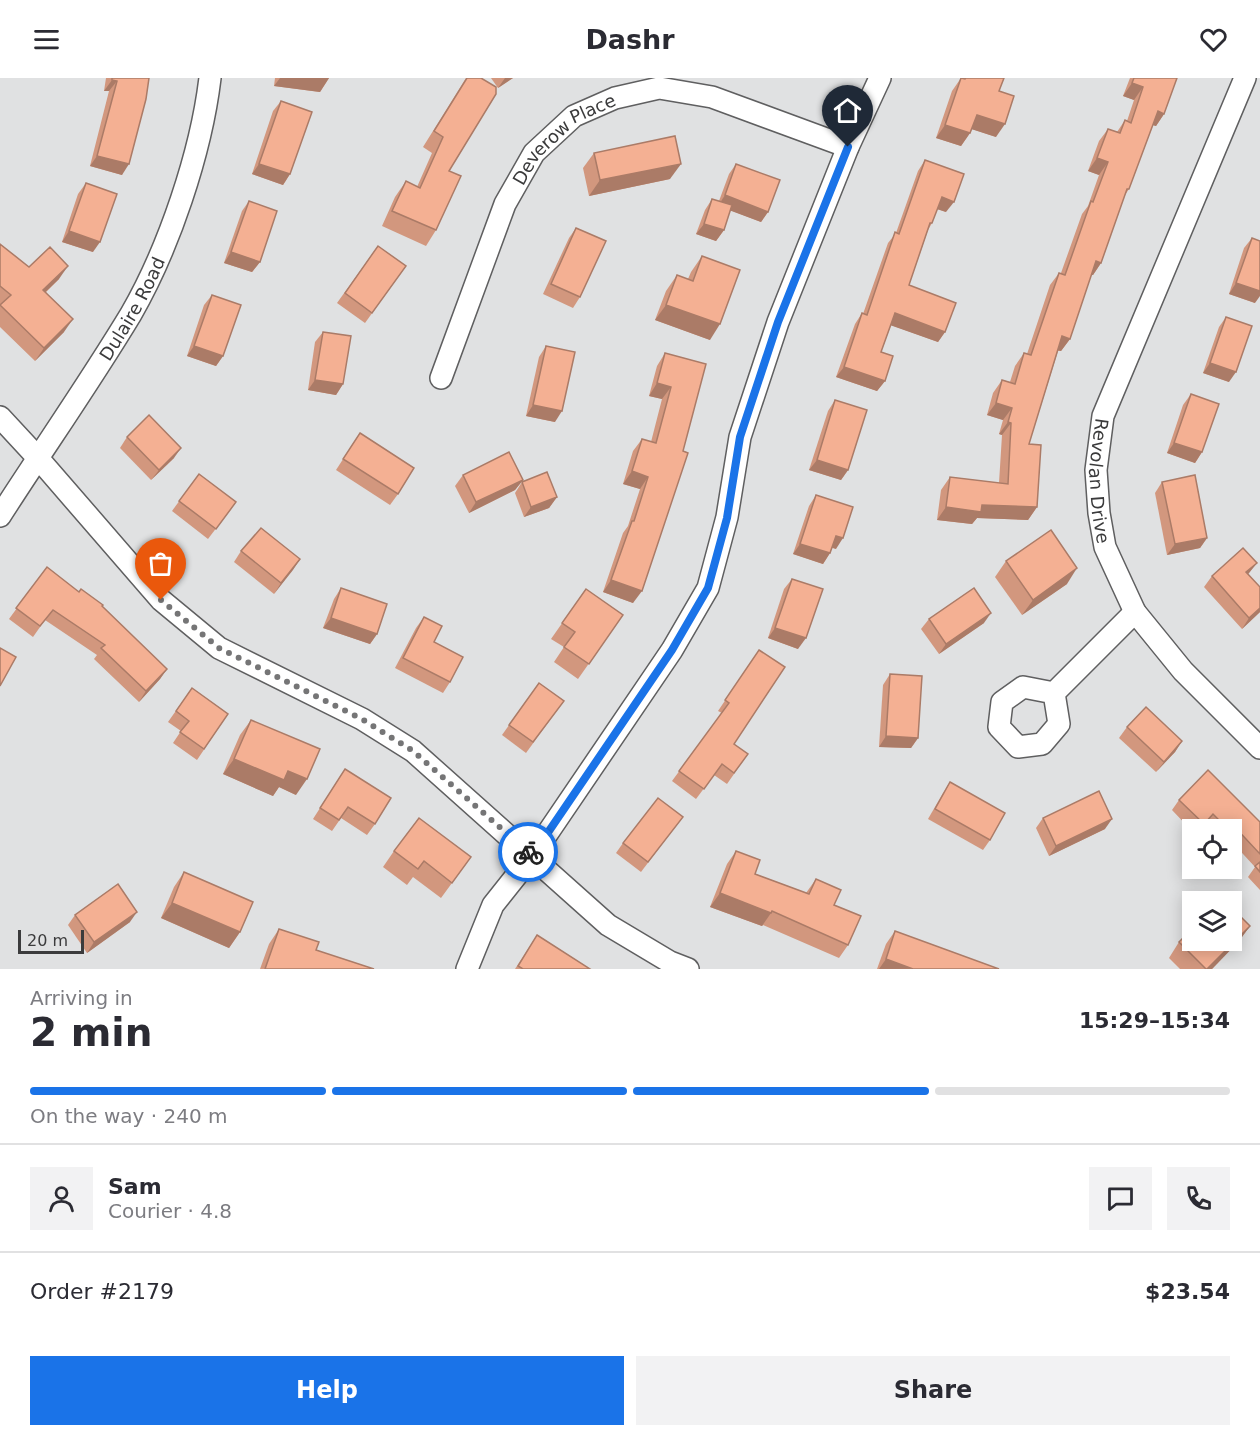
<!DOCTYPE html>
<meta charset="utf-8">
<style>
:root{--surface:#fff;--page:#f2f2f3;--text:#2b2b33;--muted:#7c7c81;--line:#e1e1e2;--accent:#1a73e8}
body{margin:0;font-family:"DejaVu Sans",sans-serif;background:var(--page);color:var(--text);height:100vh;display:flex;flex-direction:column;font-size:22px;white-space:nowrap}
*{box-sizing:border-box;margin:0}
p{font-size:20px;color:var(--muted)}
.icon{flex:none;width:33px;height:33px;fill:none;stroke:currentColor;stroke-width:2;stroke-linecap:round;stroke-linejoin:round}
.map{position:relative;height:891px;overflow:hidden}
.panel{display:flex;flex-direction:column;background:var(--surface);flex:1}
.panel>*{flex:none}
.controls{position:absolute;left:1182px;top:741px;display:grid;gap:12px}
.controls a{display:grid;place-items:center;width:60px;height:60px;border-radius:0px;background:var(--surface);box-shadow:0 3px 15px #0003;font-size:30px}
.scale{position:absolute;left:18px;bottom:15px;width:66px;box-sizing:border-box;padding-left:6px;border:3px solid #3b3b3c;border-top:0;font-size:16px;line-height:21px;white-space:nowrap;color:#3b3b3c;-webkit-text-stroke:4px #e0e1e2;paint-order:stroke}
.pin{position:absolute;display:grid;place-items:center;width:51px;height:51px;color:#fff;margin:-62px -26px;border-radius:50% 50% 50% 0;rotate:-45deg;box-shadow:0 0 6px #0007}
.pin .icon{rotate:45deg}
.courier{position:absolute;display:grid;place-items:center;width:60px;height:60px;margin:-30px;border:4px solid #1a73e8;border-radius:50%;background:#fff;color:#222;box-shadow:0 2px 8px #0007}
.headline em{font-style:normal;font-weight:600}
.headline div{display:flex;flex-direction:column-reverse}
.headline{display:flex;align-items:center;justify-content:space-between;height:102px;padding:0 30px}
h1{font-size:39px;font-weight:600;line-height:45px}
.bar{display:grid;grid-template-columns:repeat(4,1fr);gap:9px 6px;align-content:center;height:72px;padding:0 30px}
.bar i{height:8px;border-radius:4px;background:var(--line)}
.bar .on{background:var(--accent)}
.bar p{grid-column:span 4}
.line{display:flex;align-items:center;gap:15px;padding:0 30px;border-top:2px solid var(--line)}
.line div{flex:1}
.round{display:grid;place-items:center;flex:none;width:63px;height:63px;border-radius:0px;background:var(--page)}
.cta{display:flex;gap:12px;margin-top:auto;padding:12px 30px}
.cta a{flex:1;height:69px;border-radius:0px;background:var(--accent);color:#fff;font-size:24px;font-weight:600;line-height:69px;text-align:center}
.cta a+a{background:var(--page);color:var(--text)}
header{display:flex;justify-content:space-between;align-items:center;height:78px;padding:0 30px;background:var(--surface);font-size:27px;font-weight:600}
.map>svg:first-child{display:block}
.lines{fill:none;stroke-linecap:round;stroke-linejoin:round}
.minor-casing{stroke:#5f5f60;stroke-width:24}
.minor{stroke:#fff;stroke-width:21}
.wall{fill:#d2977e}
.shaded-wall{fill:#ab7b67}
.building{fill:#f4b093;stroke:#ab7b67;stroke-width:1.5}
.done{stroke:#757576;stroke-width:6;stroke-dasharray:0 10.8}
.route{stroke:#1a73e8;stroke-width:8}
.labels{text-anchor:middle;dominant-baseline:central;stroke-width:5;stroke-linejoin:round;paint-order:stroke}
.street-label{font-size:18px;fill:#3b3b3c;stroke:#e0e1e2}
</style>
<header><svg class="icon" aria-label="menu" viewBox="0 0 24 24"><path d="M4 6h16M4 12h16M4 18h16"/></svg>Dashr<svg class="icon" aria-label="heart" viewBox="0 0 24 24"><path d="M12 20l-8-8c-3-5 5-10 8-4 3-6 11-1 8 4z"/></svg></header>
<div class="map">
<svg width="1260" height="891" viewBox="0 0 1260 891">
<rect width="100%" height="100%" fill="#e0e1e2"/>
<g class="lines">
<!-- minor casing -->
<g class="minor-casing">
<g id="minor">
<path id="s1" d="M 1245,0 L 1103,338 L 1096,392 L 1099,435 L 1105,469 L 1135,534 L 1183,593 L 1260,670"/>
<path id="s2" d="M 441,300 L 505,126 L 534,75 L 574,38 L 615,20 L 659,10 L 712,19 L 848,69"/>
<path d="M 0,339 L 38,380 L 161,522 L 219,570 L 362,641 L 413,673 L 608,847 L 670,884 L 688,891"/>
<path id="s3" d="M 0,438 C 43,371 90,304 131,236 C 169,170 201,75 210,0"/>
<path d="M 1054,615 L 1023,609 L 1002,624 L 999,649 L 1018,669 L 1042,666 L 1059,646 L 1054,615 L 1135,534"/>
<path d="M 467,891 L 493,827 L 532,778 L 672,572 L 708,510 L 727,439 L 740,359 L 778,244 L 848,69 L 880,0"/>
</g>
</g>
<!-- minor -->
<use href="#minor" class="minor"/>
</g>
<!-- wall -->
<g class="wall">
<path d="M 106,0 L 149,0 L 122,97 L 90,88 L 109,13 L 104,13 Z"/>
<path d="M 275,0 L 329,0 L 320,14 L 274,8 Z"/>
<path d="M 466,0 L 481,0 L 449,93 L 436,152 L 426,168 L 382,148 L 395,119 L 406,103 L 417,109 L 432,75 L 423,69 Z"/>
<path d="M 491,0 L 513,0 L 498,10 Z"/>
<path d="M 961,0 L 1004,0 L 999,13 L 996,59 L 972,51 L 970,55 L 961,68 L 936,60 L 952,13 Z"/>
<path d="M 1130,0 L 1177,0 L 1164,36 L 1156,48 L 1153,47 L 1129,111 L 1125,117 L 1101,185 L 1093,197 L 1091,197 L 1070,261 L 1061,273 L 1058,273 L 1029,366 L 1037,429 L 1028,442 L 977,440 L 972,446 L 937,442 L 941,412 L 950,399 L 999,405 L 1002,357 L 999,356 L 1003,342 L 987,337 L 993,315 L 1002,302 L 1010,304 L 1015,288 L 1024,275 L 1027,276 L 1050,207 L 1059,195 L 1061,195 L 1082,136 L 1088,128 L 1099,97 L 1088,93 L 1099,63 L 1108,51 L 1117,54 L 1125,42 L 1127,43 L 1134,22 L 1123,18 Z"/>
<path d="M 281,23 L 290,96 L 283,107 L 252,96 L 273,33 Z"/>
<path d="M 594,75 L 670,101 L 589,118 L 583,90 Z"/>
<path d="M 925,82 L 946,134 L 937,131 L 932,145 L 928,152 L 909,207 L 945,254 L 938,264 L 891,247 L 881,274 L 885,303 L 877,313 L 836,299 L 855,246 L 862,235 L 863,236 L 888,165 L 896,155 L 918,93 Z"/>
<path d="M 736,86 L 768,134 L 761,144 L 730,132 L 724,152 L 716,163 L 696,156 L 705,132 L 712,121 L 719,123 L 729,96 Z"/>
<path d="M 86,105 L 93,174 L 62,164 L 78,116 Z"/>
<path d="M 249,123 L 260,184 L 252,194 L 224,185 L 242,133 Z"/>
<path d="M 576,150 L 580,219 L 573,230 L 543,216 L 569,160 Z"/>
<path d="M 1252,160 L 1255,225 L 1229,216 L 1244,170 Z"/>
<path d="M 0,166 L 29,189 L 59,201 L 46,214 L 64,254 L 35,283 L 0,249 Z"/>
<path d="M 378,168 L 406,188 L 365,245 L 337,225 Z"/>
<path d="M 702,178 L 710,262 L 655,242 L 666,213 L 677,197 L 688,201 L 691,194 Z"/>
<path d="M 212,217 L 223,278 L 216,288 L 187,278 L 204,227 Z"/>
<path d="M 1226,239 L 1229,304 L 1203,295 L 1219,249 Z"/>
<path d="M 323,254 L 343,306 L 336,317 L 308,312 L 315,264 Z"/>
<path d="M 546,268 L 555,344 L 526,338 L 539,279 Z"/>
<path d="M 665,275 L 706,286 L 633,525 L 603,514 L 623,455 L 628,448 L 640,411 L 623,406 L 633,373 L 642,361 L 651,364 L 662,321 L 649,318 L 657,288 Z"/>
<path d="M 1191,316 L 1202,374 L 1195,385 L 1167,375 L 1183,327 Z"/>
<path d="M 835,322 L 848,392 L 841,402 L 809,392 L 828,333 Z"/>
<path d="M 360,355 L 398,416 L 390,427 L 336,392 Z"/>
<path d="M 127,359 L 174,380 L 151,402 L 120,370 Z"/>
<path d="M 199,396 L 236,424 L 208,461 L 172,433 Z"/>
<path d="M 463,397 L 523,402 L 515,412 L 469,435 L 455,408 Z"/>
<path d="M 522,404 L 557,419 L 549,430 L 524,439 L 515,415 Z"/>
<path d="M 1162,404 L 1207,460 L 1200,470 L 1167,477 L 1155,415 Z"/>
<path d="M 816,417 L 836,471 L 832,470 L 830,475 L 823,486 L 793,476 L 809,428 Z"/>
<path d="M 241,473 L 300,481 L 274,516 L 234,484 Z"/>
<path d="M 1006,483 L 1067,506 L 1022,537 L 995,499 Z"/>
<path d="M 1257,485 L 1248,496 L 1260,534 L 1242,551 L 1204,509 L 1212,498 Z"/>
<path d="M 47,489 L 79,514 L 102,528 L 167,591 L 160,601 L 139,624 L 94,581 L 97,577 L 45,542 L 33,559 L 9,541 Z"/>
<path d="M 792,501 L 798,571 L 768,560 L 784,511 Z"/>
<path d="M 341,510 L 377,556 L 370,566 L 323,550 L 334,521 Z"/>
<path d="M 586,511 L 623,537 L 578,601 L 554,584 L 564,569 L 551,561 Z"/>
<path d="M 424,539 L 450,604 L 443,615 L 395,590 L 416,550 Z"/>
<path d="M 929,541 L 984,545 L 939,576 L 921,551 Z"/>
<path d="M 759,572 L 734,666 L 748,676 L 727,706 L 714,697 L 696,721 L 672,703 L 722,635 L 718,633 Z"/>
<path d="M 890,596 L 918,660 L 911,670 L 879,669 L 883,607 Z"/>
<path d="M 539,605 L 564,623 L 526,675 L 502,657 Z"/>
<path d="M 192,610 L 228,636 L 197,682 L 173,665 L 181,653 L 168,644 Z"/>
<path d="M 251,642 L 296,717 L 279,709 L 273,718 L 223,696 L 240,657 Z"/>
<path d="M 1127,649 L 1182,663 L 1175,674 L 1156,694 L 1119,660 Z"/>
<path d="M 345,691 L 375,746 L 367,757 L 341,740 L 332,753 L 313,741 Z"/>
<path d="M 950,704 L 990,762 L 983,772 L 928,741 L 943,715 Z"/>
<path d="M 1179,722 L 1260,744 L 1260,812 L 1248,799 L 1255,789 L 1232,764 L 1232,752 L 1211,752 L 1206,747 L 1201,752 L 1192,752 L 1192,753 L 1172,732 Z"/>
<path d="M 1043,740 L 1105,751 L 1049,778 L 1036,750 Z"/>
<path d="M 675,749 L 641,794 L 616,775 L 623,765 Z"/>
<path d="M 394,773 L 471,779 L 441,820 L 413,799 L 407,807 L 383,789 Z"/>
<path d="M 736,773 L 755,796 L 806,815 L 816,801 L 834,827 L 848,867 L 839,880 L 763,847 L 762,848 L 710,829 L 727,786 Z"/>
<path d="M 184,794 L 240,854 L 229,870 L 161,840 L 174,809 Z"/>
<path d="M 75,837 L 130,844 L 87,875 L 68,847 Z"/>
<path d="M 1250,848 L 1239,863 L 1212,891 L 1180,891 L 1169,880 L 1179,864 Z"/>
<path d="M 279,851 L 316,872 L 374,891 L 260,891 L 269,866 Z"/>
<path d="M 895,853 L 999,891 L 877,891 L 886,866 Z"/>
<path d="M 537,857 L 590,891 L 515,891 Z"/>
</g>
<!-- shaded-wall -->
<g class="shaded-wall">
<path d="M 280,0 L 329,0 L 320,14 L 274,8 Z"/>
<path d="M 505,0 L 513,0 L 498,10 Z"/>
<path d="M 112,2 L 117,3 L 109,13 L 104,13 Z"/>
<path d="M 1132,5 L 1143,9 L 1134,22 L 1123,18 Z"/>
<path d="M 1158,33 L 1164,36 L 1156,48 L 1149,46 Z"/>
<path d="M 977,37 L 1005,46 L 996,59 L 968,50 Z"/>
<path d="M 945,47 L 970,55 L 961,68 L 936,60 Z"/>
<path d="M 97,78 L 129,86 L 122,97 L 90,88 Z"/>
<path d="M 1097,80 L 1108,84 L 1099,97 L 1088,93 Z"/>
<path d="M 259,86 L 290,96 L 283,107 L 252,96 Z"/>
<path d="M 681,86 L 670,101 L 589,118 L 600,102 Z"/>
<path d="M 725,117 L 768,134 L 761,144 L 718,128 Z"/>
<path d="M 942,119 L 954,124 L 946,134 L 934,130 Z"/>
<path d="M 704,146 L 724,152 L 716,163 L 696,156 Z"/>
<path d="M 69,153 L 100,164 L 93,174 L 62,164 Z"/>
<path d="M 231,174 L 260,184 L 252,194 L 224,185 Z"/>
<path d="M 1096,183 L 1101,185 L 1093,197 L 1087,196 Z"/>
<path d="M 68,188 L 59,201 L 34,225 L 43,212 Z"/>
<path d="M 1236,205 L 1260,213 L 1260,218 L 1255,225 L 1229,216 Z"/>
<path d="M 666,227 L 720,246 L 710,262 L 655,242 Z"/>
<path d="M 895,235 L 945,254 L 938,264 L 887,246 Z"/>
<path d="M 73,241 L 64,254 L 35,283 L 44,270 Z"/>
<path d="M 1062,258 L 1070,261 L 1061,273 L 1054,271 Z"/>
<path d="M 194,268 L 223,278 L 216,288 L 187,278 Z"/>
<path d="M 1210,285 L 1236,294 L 1229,304 L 1203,295 Z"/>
<path d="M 844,289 L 885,303 L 877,313 L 836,299 Z"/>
<path d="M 315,302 L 343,306 L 336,317 L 308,312 Z"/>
<path d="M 657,305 L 671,309 L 662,321 L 649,318 Z"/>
<path d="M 996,325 L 1012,330 L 1003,342 L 987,337 Z"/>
<path d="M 533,327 L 562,333 L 555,344 L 526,338 Z"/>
<path d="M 1008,344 L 1011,345 L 1002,357 L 999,356 Z"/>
<path d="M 1174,365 L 1202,374 L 1195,385 L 1167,375 Z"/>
<path d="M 181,370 L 174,380 L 151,402 L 159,392 Z"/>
<path d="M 817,382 L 848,392 L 841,402 L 809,392 Z"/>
<path d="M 632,393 L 648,399 L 640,411 L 623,406 Z"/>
<path d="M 523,402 L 515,412 L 469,435 L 476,424 Z"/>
<path d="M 557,419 L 549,430 L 524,439 L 531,429 Z"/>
<path d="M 982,427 L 1037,429 L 1028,442 L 977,440 L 972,446 L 937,442 L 946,429 Z"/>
<path d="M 836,458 L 843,460 L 836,471 L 829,468 Z"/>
<path d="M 1207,460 L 1200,470 L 1167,477 L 1175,466 Z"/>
<path d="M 800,466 L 830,475 L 823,486 L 793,476 Z"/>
<path d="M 300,481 L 293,492 L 274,516 L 281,505 Z"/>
<path d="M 1257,485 L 1249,495 L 1239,505 L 1246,494 Z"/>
<path d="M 1077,490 L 1067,506 L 1022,537 L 1033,522 Z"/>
<path d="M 611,502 L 642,513 L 633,525 L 603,514 Z"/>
<path d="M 1260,530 L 1260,534 L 1242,551 L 1249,540 Z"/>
<path d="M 991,535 L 984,545 L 939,576 L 946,566 Z"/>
<path d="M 331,540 L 377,556 L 370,566 L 323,550 Z"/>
<path d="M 775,550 L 806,560 L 798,571 L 768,560 Z"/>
<path d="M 167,591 L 160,601 L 139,624 L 146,613 Z"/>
<path d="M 886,658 L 918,660 L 911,670 L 879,669 Z"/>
<path d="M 1182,663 L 1175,674 L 1156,694 L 1164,684 Z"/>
<path d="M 234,681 L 288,693 L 307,701 L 296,717 L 279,709 L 273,718 L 223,696 Z"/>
<path d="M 1213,736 L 1206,747 L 1201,752 L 1200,752 L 1204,746 Z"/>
<path d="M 1112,741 L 1105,751 L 1049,778 L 1056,768 Z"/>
<path d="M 720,815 L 771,835 L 762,848 L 710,829 Z"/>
<path d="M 172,825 L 240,854 L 229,870 L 161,840 Z"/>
<path d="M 137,834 L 130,844 L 87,875 L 94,864 Z"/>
<path d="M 1250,848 L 1239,863 L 1212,891 L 1207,891 Z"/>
<path d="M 886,881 L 913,891 L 879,891 Z"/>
</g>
<!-- building -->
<g class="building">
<path d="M 112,0 L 149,0 L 146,21 L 129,86 L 97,78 L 117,3 L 112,2 Z"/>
<path d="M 467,0 L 481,0 L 496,9 L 496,16 L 449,93 L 461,98 L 436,152 L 392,133 L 406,103 L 420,110 L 443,59 L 434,53 Z"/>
<path d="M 961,0 L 965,1 L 966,0 L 1004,0 L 999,13 L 1014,18 L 1005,46 L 977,37 L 970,55 L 945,47 Z"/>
<path d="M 1134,0 L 1177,0 L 1164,36 L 1158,33 L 1129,111 L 1127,111 L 1101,185 L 1096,183 L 1070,261 L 1062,258 L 1029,366 L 1041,367 L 1037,429 L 982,427 L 981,434 L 946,429 L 950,399 L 1008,406 L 1011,345 L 1008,344 L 1012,330 L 996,325 L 1002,302 L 1015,306 L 1024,275 L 1031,277 L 1059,195 L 1065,197 L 1091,123 L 1093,124 L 1108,84 L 1097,80 L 1108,51 L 1120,55 L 1125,42 L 1131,45 L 1143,9 L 1132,5 Z"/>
<path d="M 281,23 L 312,34 L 290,96 L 259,86 Z"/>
<path d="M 675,58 L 681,86 L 600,102 L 594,75 Z"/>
<path d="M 925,82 L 964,96 L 954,124 L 942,119 L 932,145 L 930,145 L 909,207 L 956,225 L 945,254 L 895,235 L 881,274 L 893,278 L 885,303 L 844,289 L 862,235 L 867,237 L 895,154 L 899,156 Z"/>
<path d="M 736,86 L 780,102 L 768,134 L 725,117 Z"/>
<path d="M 86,105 L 117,116 L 100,164 L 69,153 Z"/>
<path d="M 712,121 L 732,127 L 724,152 L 704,146 Z"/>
<path d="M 249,123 L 277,133 L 260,184 L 231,174 Z"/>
<path d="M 576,150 L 606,163 L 580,219 L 551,206 Z"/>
<path d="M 1252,160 L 1260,163 L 1260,213 L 1236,205 Z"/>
<path d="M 0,166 L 29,189 L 50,169 L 68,188 L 43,212 L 73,241 L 44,270 L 0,227 L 11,217 L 0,208 Z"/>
<path d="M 378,168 L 406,188 L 372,235 L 345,215 Z"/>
<path d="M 702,178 L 740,192 L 720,246 L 666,227 L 677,197 L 693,203 Z"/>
<path d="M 212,217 L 241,227 L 223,278 L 194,268 Z"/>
<path d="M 1226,239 L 1252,248 L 1236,294 L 1210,285 Z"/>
<path d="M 323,254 L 351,258 L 343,306 L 315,302 Z"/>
<path d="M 546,268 L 575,274 L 562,333 L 533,327 Z"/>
<path d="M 665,275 L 706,286 L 683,373 L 688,375 L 642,513 L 611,502 L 632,443 L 634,443 L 648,399 L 632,393 L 642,361 L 656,365 L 671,309 L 657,305 Z"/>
<path d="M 1191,316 L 1219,326 L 1202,374 L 1174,365 Z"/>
<path d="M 835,322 L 867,332 L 848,392 L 817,382 Z"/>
<path d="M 149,337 L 181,370 L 159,392 L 127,359 Z"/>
<path d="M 360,355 L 414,390 L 398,416 L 343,381 Z"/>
<path d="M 509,374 L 523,402 L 476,424 L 463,397 Z"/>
<path d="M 547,394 L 557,419 L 531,429 L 522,404 Z"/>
<path d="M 199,396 L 236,424 L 216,451 L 179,423 Z"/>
<path d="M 1195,397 L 1207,460 L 1175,466 L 1162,404 Z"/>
<path d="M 816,417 L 853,429 L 843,460 L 836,458 L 830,475 L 800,466 Z"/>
<path d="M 261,450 L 300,481 L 281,505 L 241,473 Z"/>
<path d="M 1051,452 L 1077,490 L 1033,522 L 1006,483 Z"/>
<path d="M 1243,470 L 1257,485 L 1246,494 L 1260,509 L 1260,530 L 1249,540 L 1212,498 Z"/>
<path d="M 47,489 L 79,514 L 81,511 L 103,527 L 102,528 L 167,591 L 146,613 L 101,570 L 105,567 L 53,532 L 40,548 L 16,530 Z"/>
<path d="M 792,501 L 823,511 L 806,560 L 775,550 Z"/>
<path d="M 341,510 L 387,526 L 377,556 L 331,540 Z"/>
<path d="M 974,510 L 991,535 L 946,566 L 929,541 Z"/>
<path d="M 586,511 L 623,537 L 589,586 L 564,569 L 575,554 L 562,545 Z"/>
<path d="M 424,539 L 442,548 L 434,564 L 463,579 L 450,604 L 403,580 Z"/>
<path d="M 0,570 L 16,579 L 0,608 Z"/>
<path d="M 759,572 L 785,589 L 734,666 L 748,676 L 734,695 L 722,686 L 704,711 L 679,693 L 729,625 L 725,622 Z"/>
<path d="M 890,596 L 922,598 L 918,660 L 886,658 Z"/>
<path d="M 539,605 L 564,623 L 533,664 L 509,647 Z"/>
<path d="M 192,610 L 228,636 L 204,671 L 180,654 L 189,643 L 176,633 Z"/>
<path d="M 1146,629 L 1182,663 L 1164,684 L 1127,649 Z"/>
<path d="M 251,642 L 320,671 L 307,701 L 288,693 L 284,702 L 234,681 Z"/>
<path d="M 345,691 L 391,720 L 375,746 L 348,729 L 339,742 L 320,730 Z"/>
<path d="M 1208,692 L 1260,744 L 1260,776 L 1232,746 L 1227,750 L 1213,736 L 1204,746 L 1179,722 Z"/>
<path d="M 950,704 L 1005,735 L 990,762 L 935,731 Z"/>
<path d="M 1099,713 L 1112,741 L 1056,768 L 1043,740 Z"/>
<path d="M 658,720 L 683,739 L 648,784 L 623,765 Z"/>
<path d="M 419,740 L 471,779 L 452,805 L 424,783 L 418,791 L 394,773 Z"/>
<path d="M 736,773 L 760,782 L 755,796 L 809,816 L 816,801 L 841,812 L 834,827 L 861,838 L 848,867 L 772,833 L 771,835 L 720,815 Z"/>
<path d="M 1260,784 L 1260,794 L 1255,788 Z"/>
<path d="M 184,794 L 253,824 L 240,854 L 172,825 Z"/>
<path d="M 118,806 L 137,834 L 94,864 L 75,837 Z"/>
<path d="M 1232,830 L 1250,848 L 1207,891 L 1206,891 L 1179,864 L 1192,851 L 1192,862 L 1232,862 Z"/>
<path d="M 279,851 L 319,864 L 316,872 L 374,891 L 265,891 Z"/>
<path d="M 895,853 L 999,891 L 913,891 L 886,881 Z"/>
<path d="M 537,857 L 590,891 L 523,891 L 518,888 Z"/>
</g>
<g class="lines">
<!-- done -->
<path class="done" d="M 161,522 L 219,570 L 362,641 L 413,673 L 528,774"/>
<!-- route -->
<path class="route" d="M 528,774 L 532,778 L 672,572 L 708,510 L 727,440 L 740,359 L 778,244 L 848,69"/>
</g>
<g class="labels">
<!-- street labels -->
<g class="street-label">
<text stroke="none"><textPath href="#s2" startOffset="276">Deverow Place</textPath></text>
<text stroke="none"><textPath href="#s3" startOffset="246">Dulaire Road</textPath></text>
<text stroke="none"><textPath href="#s1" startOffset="432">Revolan Drive</textPath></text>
</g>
</g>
</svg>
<div class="controls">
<a><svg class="icon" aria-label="locate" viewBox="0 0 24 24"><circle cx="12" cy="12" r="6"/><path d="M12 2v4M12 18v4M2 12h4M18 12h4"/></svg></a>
<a><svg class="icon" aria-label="layers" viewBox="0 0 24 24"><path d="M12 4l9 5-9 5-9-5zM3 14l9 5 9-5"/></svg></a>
</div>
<div class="scale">20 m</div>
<div class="pin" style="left:161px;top:522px;background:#ea580c"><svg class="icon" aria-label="bag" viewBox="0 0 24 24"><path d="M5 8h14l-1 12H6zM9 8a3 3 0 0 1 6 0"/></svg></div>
<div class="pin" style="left:848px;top:69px;background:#1f2937"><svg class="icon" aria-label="home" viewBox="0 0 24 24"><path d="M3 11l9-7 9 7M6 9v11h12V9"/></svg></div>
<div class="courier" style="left:528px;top:774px"><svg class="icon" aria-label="bike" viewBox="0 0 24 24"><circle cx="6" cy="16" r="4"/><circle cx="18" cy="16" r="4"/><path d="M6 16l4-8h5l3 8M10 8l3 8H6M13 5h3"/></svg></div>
</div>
<section class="panel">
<div class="headline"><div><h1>2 min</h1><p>Arriving in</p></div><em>15:29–15:34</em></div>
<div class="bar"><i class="on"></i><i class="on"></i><i class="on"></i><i></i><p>On the way · 240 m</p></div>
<div class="line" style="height:108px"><a class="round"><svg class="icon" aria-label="person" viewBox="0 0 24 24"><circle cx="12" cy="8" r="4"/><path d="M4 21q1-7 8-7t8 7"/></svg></a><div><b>Sam</b><p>Courier · 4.8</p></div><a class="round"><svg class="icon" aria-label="chat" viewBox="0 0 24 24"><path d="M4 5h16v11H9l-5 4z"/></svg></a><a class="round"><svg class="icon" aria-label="phone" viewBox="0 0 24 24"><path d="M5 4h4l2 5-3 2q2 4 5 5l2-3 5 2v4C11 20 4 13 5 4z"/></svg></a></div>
<div class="line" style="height:78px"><div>Order #2179</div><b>$23.54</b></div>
<div class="cta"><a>Help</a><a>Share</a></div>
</section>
